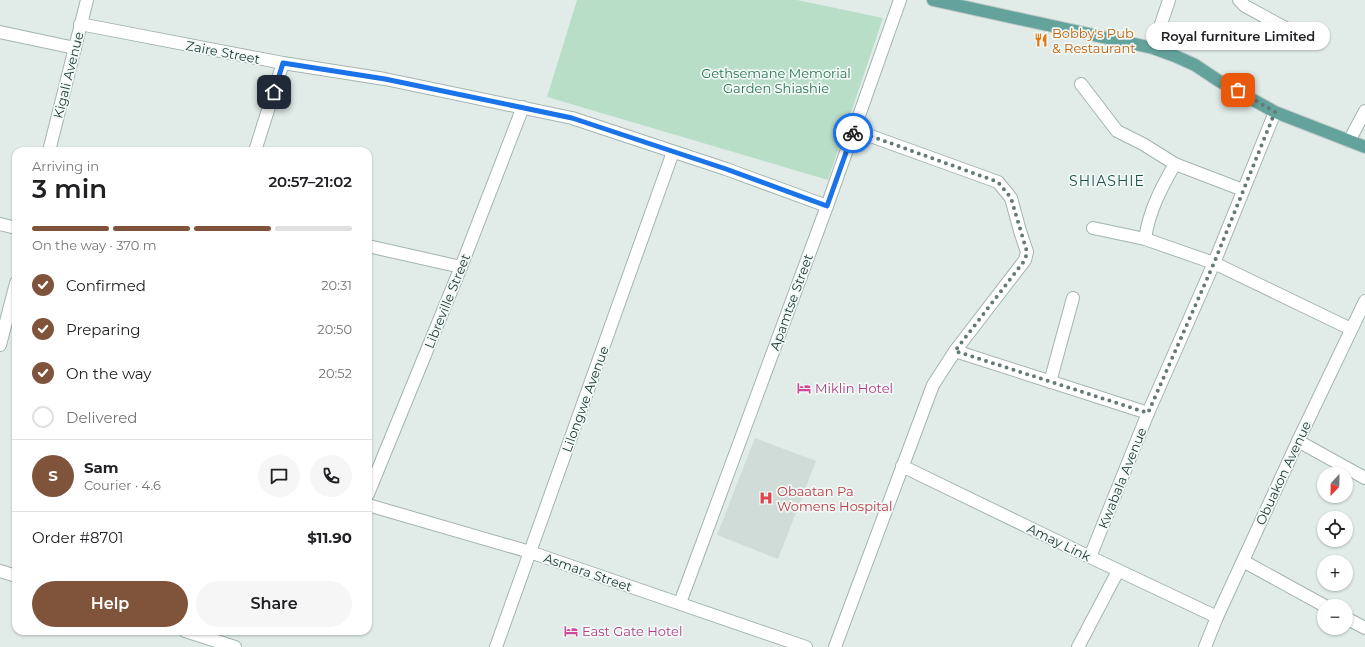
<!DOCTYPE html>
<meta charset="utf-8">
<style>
:root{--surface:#fff;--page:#f6f6f6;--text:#202124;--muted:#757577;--line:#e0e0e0;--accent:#80543a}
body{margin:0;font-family:Montserrat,sans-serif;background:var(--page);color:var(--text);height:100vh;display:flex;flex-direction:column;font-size:15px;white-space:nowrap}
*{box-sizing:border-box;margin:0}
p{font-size:13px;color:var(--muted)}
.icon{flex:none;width:22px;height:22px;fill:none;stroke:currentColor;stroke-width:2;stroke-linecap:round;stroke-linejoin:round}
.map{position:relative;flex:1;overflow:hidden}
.drawer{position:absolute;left:12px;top:147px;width:360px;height:488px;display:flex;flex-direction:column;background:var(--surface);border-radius:12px;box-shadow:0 1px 3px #0004}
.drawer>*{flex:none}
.needle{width:26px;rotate:202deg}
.controls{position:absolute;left:1317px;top:467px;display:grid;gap:8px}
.controls a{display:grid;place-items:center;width:36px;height:36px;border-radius:50%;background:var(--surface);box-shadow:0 1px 3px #0004;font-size:20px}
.pin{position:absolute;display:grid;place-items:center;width:34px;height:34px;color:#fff;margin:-17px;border-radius:8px;box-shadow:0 2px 6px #0006}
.courier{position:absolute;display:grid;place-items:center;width:40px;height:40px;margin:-20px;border:3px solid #1a73e8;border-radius:50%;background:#fff;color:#222;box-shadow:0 1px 5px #0007}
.bubble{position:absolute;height:28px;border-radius:14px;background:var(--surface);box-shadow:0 1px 3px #0004;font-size:13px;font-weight:600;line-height:28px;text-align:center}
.overview em{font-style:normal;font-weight:600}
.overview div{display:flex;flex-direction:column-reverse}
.overview{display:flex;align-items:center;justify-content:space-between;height:68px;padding:0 20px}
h1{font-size:26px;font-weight:600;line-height:30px}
.bar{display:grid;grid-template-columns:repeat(4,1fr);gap:6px 4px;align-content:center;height:48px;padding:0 20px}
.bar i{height:5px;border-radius:3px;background:var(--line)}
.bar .on{background:var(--accent)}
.bar p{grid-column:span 4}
.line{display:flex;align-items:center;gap:10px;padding:0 20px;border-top:1px solid var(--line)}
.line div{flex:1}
.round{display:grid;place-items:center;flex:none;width:42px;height:42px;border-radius:21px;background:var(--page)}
ol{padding:0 20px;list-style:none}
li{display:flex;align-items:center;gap:12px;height:44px}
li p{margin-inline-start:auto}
li .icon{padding:4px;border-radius:50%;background:var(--accent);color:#fff;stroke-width:4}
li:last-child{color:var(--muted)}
li i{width:22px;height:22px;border:2px solid var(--line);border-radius:50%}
.action{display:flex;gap:8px;margin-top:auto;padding:8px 20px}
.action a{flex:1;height:46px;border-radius:24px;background:var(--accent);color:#fff;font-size:16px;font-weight:600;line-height:46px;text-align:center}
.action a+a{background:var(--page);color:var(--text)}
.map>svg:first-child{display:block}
.built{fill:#cfdcd8}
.green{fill:#b9dec8}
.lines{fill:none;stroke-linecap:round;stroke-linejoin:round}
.minor-casing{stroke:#a4b4b1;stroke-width:14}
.major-casing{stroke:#c1c9c8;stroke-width:14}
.minor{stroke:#fff;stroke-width:12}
.major{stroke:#64a39c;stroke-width:12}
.done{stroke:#647a77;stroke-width:4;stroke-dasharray:0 7.2}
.route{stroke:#1a73e8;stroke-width:5}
.labels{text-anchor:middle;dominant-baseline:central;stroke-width:3.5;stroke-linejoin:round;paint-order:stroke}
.food-label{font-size:13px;fill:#c56008;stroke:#f2f9f6;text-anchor:start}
.street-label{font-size:13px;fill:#213d3a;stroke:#f2f9f6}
.park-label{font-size:13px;fill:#2a7552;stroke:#f2f9f6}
.hotel-label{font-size:13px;fill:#b23c85;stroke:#f2f9f6;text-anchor:start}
.health-label{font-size:13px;fill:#be3a42;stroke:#f2f9f6;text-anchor:start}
.neighbourhood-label{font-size:14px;letter-spacing:1px;fill:#1c504b;stroke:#f2f9f6}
</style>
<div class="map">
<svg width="1365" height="647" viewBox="0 0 1365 647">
<rect width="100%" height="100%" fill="#e1ece9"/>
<!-- built -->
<path class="built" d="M 755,438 L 816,461 L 778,559 L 717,535 Z"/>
<!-- green -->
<path class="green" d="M 577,0 L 797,0 L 883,18 L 828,180 L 547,97 Z"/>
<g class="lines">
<!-- minor casing -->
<g class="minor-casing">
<g id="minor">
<path d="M 1239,0 L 1245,6 L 1302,37"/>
<path d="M 80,24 L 283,63 L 385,79 L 572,118 L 726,169 L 827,206"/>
<path d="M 0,32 L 75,48"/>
<path d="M 1153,48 L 1169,0"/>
<path d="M 1081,84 L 1117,131 L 1143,144 L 1175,164 L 1243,190"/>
<path d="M 1349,141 L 1365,111"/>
<path d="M 49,151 L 87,0"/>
<path d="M 255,151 L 283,63"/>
<path d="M 0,224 L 16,228"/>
<path d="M 1093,228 L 1145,239 L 1214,263 L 1351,329"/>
<path d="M 1145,239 C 1149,211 1161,188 1175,164"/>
<path d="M 368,246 L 461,267"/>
<path d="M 0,345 L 16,283"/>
<path d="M 955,351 L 1148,413"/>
<path d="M 1050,382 L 1073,298"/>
<path d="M 1298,441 L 1365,478"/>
<path d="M 902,466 L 1090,557 L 1217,617"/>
<path d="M 368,494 L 461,267 L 523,107"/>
<path d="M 368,505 L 530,552 L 806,647"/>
<path d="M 1090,557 L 1148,413 L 1214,263 L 1275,112"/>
<path d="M 1243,561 L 1325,606"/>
<path d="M 0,571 L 16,576"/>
<path d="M 680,603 L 827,206 L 900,0"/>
<path d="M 1346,618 L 1365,628"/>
<path d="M 185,631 L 235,647"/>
<path d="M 496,647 L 673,152"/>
<path d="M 835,647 L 933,385 L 955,351 L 1025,260 L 1027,252 L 1020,231 L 1011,198 L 998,182 L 854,130"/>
<path d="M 1078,647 L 1118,571"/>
<path d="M 1205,647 L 1217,617 L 1298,441 L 1365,301"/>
</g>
</g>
<!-- major casing -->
<g class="major-casing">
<path id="major" d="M 933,0 L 1153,48 L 1175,56 L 1195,65 L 1219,81 L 1275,112 L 1365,147"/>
</g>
<!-- minor -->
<use href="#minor" class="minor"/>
<!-- major -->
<use href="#major" class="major"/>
</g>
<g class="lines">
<!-- done -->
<path class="done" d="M 853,133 L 854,130 L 998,182 L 1011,198 L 1027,252 L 1025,260 L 955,351 L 1148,413 L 1214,263 L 1275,112 L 1238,90"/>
<!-- route -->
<path class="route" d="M 274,92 L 283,63 L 385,79 L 572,118 L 726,169 L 827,206 L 853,133"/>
</g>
<!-- icons -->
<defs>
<g id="restaurant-bare" transform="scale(1.08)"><path d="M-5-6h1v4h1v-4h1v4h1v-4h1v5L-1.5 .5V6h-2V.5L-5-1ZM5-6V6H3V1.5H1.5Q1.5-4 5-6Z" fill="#e8710a" stroke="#f2f9f6" stroke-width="2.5" paint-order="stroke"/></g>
<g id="hotel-bare" transform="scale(1.08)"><path d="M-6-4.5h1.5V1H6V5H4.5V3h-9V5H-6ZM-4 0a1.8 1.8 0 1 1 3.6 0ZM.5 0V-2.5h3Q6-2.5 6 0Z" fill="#d1479c" stroke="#f2f9f6" stroke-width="2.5" paint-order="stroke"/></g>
<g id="hospital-bare" transform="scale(1.08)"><path d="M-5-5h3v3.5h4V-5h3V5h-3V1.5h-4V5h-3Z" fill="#e0444e" stroke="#f2f9f6" stroke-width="2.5" paint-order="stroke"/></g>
</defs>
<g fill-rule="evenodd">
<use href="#restaurant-bare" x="1041" y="40"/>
<use href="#hotel-bare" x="804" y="388"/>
<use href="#hospital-bare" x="766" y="498"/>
<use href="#hotel-bare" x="571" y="631"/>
</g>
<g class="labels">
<!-- food labels -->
<g class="food-label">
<text x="1052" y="33">Bobby's Pub<tspan x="1052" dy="15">&amp; Restaurant</tspan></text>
</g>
<!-- street labels -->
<g class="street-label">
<text transform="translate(223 52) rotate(11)">Zaire Street</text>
<text transform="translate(68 75) rotate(-76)">Kigali Avenue</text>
<text transform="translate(447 301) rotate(-68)">Libreville Street</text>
<text transform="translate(791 302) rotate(-70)">Apamtse Street</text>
<text transform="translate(585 399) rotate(-70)">Lilongwe Avenue</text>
<text transform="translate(1283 473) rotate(-65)">Obuakon Avenue</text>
<text transform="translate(1122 478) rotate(-68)">Kwabala Avenue</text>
<text transform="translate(1059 542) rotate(26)">Amay Link</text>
<text transform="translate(588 572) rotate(19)">Asmara Street</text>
</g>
<!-- park labels -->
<g class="park-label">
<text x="776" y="73">Gethsemane Memorial<tspan x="776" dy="15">Garden Shiashie</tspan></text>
</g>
<!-- hotel labels -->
<g class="hotel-label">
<text x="815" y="388">Miklin Hotel</text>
<text x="582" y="631">East Gate Hotel</text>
</g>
<!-- health labels -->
<g class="health-label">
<text x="777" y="491">Obaatan Pa<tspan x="777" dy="15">Womens Hospital</tspan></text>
</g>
<!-- neighbourhood labels -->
<g class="neighbourhood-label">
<text x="1107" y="181">SHIASHIE</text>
</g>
</g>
</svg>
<div class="controls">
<a><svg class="needle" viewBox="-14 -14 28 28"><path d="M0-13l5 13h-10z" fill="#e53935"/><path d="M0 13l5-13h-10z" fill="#757577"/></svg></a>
<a><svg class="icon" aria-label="locate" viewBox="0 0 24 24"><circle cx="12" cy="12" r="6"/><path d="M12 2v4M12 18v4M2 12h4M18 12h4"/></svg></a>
<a>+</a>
<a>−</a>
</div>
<div class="pin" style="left:1238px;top:90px;background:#ea580c"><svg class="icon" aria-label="bag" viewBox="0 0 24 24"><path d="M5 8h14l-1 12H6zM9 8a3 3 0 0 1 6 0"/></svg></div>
<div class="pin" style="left:274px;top:92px;background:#1f2937"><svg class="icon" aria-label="home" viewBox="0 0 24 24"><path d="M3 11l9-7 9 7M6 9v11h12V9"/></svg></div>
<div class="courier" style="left:853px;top:133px"><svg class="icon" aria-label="bike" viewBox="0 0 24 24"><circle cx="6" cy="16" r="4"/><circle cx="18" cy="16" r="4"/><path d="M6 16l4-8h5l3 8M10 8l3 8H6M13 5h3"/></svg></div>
<div class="bubble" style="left:1146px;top:22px;width:184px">Royal furniture Limited</div>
<section class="drawer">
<div class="overview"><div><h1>3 min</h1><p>Arriving in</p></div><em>20:57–21:02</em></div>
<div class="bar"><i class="on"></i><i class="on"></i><i class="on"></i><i></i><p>On the way · 370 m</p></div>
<ol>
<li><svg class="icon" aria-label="check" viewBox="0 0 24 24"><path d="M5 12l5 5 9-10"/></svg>Confirmed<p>20:31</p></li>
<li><svg class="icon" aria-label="check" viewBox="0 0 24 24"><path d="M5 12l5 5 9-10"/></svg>Preparing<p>20:50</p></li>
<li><svg class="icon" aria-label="check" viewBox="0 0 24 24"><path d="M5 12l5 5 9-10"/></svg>On the way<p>20:52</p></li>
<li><i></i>Delivered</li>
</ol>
<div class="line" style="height:72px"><b class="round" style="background:var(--accent);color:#fff">S</b><div><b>Sam</b><p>Courier · 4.6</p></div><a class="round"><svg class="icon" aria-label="chat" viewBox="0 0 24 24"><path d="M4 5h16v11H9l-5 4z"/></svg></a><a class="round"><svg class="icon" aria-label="phone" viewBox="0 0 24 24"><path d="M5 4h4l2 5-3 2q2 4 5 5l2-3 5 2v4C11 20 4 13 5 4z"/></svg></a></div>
<div class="line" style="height:52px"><div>Order #8701</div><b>$11.90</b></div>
<div class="action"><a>Help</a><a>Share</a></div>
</section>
</div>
